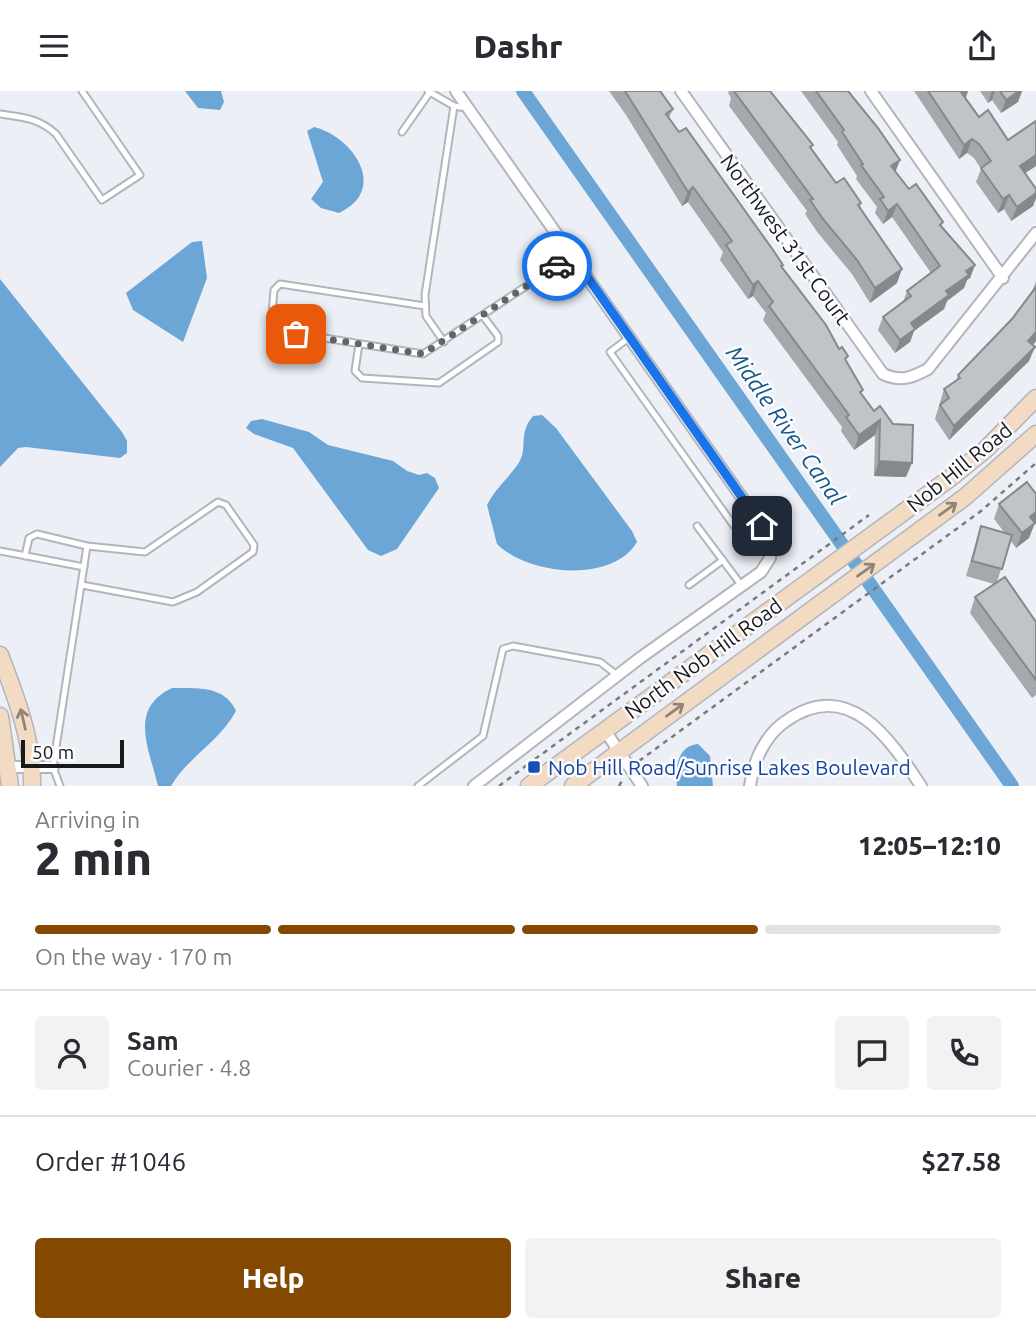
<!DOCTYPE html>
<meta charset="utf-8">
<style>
:root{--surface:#fff;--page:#f2f2f3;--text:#2b2b33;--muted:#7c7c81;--line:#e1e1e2;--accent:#844801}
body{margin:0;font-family:Ubuntu,sans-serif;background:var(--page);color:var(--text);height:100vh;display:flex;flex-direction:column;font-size:26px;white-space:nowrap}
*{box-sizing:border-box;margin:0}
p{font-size:23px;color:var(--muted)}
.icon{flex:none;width:38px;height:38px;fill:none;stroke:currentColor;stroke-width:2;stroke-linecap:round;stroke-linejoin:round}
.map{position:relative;height:695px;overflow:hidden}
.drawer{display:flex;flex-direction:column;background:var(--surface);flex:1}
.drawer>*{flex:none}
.scale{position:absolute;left:21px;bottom:18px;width:103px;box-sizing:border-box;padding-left:7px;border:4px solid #18191b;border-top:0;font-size:19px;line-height:24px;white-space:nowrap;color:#18191b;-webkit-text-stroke:5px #fbfcff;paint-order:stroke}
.pin{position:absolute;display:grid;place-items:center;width:60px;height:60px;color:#fff;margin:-30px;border-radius:14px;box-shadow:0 4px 10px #0006}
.courier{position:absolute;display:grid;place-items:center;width:70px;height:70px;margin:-35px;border:5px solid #1a73e8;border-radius:50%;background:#fff;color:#222;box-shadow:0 2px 9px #0007}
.head em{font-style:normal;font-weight:800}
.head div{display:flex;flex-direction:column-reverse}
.head{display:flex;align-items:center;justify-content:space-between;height:119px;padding:0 35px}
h1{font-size:46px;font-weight:800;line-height:52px}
.bar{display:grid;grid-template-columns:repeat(4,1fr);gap:10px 7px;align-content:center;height:84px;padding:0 35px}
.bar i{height:9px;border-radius:5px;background:var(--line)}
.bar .current{background:var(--accent)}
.bar p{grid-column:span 4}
.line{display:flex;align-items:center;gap:18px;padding:0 35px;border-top:2px solid var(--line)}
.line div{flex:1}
.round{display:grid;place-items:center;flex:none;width:74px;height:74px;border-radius:7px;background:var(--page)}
.primary-button{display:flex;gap:14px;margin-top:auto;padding:14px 35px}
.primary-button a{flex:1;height:80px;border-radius:7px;background:var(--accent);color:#fff;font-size:28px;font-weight:800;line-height:80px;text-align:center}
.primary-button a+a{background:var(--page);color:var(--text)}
header{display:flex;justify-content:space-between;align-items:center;height:91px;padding:0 35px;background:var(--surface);font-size:32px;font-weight:800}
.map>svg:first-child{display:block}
.water{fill:#6ca6d6}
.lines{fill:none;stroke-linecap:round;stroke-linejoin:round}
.canal{stroke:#6ca6d6;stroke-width:14}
.lane-casing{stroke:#b2b5bb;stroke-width:9}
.street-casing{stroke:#b2b5bb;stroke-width:14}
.secondary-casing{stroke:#b2b5bb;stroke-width:19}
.path{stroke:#787a7d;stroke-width:2.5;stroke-dasharray:5 5;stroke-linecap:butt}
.lane{stroke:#fff;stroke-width:5}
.street{stroke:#fff;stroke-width:10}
.secondary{stroke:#f2dbc2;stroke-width:16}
.wall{fill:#a5a8ac}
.shaded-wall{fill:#86888c}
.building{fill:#c0c3c8;stroke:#86888c;stroke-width:2}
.oneway{stroke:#908477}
.done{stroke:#626467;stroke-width:7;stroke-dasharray:0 12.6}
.route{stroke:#1a73e8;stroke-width:9}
.transit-dot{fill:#1a4fb4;stroke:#fbfcff;stroke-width:2.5}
.labels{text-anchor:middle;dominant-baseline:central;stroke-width:5;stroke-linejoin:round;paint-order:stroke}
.street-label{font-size:21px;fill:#18191b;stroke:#fbfcff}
.transit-label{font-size:21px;fill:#164399;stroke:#fbfcff;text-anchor:start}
.water-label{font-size:23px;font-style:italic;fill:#135583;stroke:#fbfcff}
</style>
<header><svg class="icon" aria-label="menu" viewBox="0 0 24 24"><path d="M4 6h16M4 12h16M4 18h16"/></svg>Dashr<svg class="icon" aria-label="share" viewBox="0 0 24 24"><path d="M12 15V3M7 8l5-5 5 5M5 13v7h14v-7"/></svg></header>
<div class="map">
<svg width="1036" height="695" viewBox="0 0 1036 695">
<rect width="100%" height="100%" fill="#eceff5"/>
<!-- water -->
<g class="water">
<path d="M 185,0 L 221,0 L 224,11 L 220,19 L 198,17 Z"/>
<path d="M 314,36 C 354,46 389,99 339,122 L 321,117 L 311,108 L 323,91 L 307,40 Z"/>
<path d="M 202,150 L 207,187 L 183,251 L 133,219 L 126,202 L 192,151 Z"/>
<path d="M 0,188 L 122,341 L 127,350 L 127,362 L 120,367 L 26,356 L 18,357 L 0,376 Z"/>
<path d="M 542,324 L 556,337 L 632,440 L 637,451 C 612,493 528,484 497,453 L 487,414 C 497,395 507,389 518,373 C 529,357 517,344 533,325 Z"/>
<path d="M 262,328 L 309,341 L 328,354 L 393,370 L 407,380 L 419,384 L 427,382 L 435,387 L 439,397 L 397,458 L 381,465 L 368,459 L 293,357 L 254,343 L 246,337 L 251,330 Z"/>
<path d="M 172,597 C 196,597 225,594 236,620 C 220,650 188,666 171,695 L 158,695 C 149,657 128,618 172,597 Z"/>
<path d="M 698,653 L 710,665 L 713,695 L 677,695 C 675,677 677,655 698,653 Z"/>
</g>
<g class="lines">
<!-- canal -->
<path class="canal" d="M 523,0 L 1012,695"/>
<!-- lane casing -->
<g class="lane-casing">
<g id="lane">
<path d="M 428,0 L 454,15 L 466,17"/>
<path d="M 0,23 C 22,26 39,27 56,43 L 102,109 L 140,84 L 82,0"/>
<path d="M 402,41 L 430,1"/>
<path d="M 425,215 L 280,193 L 274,199 L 271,235 L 275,239 L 423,263 L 572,165"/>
<path d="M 630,246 L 610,261 L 734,435 L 753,422"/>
<path d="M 444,251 L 426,225 L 425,204 L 454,15"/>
<path d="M 359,253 L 355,280 L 362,287 L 439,292 L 498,251 L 498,245 L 483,225"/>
<path d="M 697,435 L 742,495"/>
<path d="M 0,460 L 84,476"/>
<path d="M 25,465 L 29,447 L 37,443 L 87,455 L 145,461 L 218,411 L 226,414 L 254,454 L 253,461 L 197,501 L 173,511 L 82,494"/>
<path d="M 689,494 L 723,469"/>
<path d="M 60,695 L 53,676 L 87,455"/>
<path d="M 418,695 L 483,645 L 503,558 L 513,555 L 600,571 L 617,584"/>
</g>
</g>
<!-- street casing -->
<g class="street-casing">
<g id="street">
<path d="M 456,0 L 771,448 L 770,467 L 761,481 L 640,567 L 474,695"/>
<path d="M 681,0 L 883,283 C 901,291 911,287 928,278 L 1036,142"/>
<path d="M 871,0 L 1003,187"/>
<path d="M 604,638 L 642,695"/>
<path d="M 9,676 L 53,676"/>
<path d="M 750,695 C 753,671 765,644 786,630 C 848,586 889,646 921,695"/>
</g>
</g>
<!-- secondary casing -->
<g class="secondary-casing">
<g id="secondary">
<path d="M 0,564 C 16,606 33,649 32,695"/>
<path d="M 0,625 L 10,695"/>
<path d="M 529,695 L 953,385 L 985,359 L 1036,307"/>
<path d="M 573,695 L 965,406 L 1036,343"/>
</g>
</g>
<!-- path -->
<g class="path">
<path d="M 639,670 L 981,420 L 1036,372"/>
<path d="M 534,675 L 531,671 L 869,424"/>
<path d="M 499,695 L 531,671"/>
<path d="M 619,695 L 623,688"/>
</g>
<!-- lane -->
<use href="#lane" class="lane"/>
<!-- street -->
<use href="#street" class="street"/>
<!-- secondary -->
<use href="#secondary" class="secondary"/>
</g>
<!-- wall -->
<g class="wall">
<path d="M 609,0 L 660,0 L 673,18 L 669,27 L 679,41 L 783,174 L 782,177 L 846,271 L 863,299 L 861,303 L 874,320 L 880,315 L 906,386 L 874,385 L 875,344 L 854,359 L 841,340 L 842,336 L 763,229 L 766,222 L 753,205 L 748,208 L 720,169 L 723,161 L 688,111 L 682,115 L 626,24 Z"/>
<path d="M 729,0 L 770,0 L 836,92 L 861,112 L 860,117 L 897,192 L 870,212 L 852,183 L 818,142 L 805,123 L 807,120 L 729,15 L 731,7 L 728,2 Z"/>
<path d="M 801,0 L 848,0 L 895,81 L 909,98 L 943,131 L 941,136 L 975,174 L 970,187 L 967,189 L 964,197 L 947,210 L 944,218 L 914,240 L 910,251 L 895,262 L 878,239 L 883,226 L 903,211 L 907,200 L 931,182 L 892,126 L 883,133 L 875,122 L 877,116 L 856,88 L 857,85 L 837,54 L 838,51 Z"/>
<path d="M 914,0 L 968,0 L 966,7 L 979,26 L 1008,49 L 1036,30 L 1036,75 L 1025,82 L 1036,98 L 1036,107 L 1033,115 L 1011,130 L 1004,118 L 998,122 L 976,91 L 981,78 L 974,67 L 967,62 L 959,68 Z"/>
<path d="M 980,0 L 1022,0 L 1018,11 L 1001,22 L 992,9 L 988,12 Z"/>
<path d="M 1036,190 L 1036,250 L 1033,254 L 1029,270 L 949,349 L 935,328 L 944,298 L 956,290 L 958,284 L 1012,228 L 1031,203 Z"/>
<path d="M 999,413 L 1034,434 L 1029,447 L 1016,457 L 1010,449 L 997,491 L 1036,531 L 1036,604 L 1032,607 L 970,522 L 975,506 L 994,493 L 966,485 L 981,435 L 1004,441 L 994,428 Z"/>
</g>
<!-- shaded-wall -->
<g class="shaded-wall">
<path d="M 963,0 L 968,0 L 965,8 L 961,1 Z"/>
<path d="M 992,0 L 995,0 L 992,9 L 988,12 Z"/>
<path d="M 1019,0 L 1022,0 L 1018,11 L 1001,22 L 1006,9 Z"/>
<path d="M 972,48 L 967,62 L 959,68 L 964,54 Z"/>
<path d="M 1036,64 L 1036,75 L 1015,89 L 1020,75 Z"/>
<path d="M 900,69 L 895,82 L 891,75 Z"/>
<path d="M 693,96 L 688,111 L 682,115 L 688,101 Z"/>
<path d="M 1036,102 L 1036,107 L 1033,115 L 1011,130 L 1017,116 Z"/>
<path d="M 1009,104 L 1004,118 L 998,122 L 1003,108 Z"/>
<path d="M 897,113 L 892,126 L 883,133 L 888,120 Z"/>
<path d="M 975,174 L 970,187 L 967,189 L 964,197 L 947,210 L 944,218 L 914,240 L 910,251 L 895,262 L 900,249 L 911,232 L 946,200 L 966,180 Z"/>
<path d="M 902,178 L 897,192 L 870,212 L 875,197 Z"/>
<path d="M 758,190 L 753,205 L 748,208 L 753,194 Z"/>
<path d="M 1036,241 L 1036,250 L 1023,264 L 1028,250 Z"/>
<path d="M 1035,256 L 1029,270 L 949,349 L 954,335 Z"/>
<path d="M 880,329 L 875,344 L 854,359 L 859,344 Z"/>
<path d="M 879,370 L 912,372 L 906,386 L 874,385 Z"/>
<path d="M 1036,421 L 1036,432 L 1034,434 L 1029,447 L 1016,457 L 1022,442 L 1030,426 Z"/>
</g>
<!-- building -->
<g class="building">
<path d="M 625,0 L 660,0 L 673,18 L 666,23 L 679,41 L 686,37 L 773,159 L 783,174 L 781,175 L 826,234 L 839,258 L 842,256 L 848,265 L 845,268 L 863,299 L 860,301 L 874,320 L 880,315 L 893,333 L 913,334 L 912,372 L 879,370 L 880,329 L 859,344 L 846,326 L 849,324 L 769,215 L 773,211 L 758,190 L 753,194 L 726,154 L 732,150 L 693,96 L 688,101 Z"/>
<path d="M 734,0 L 770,0 L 813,54 L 810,56 L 836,92 L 844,87 L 861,112 L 858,114 L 902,178 L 875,197 L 857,169 L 823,128 L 810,109 L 813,108 Z"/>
<path d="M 816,0 L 848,0 L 878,37 L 900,69 L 891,75 L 909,98 L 916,93 L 943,131 L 940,134 L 975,174 L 966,180 L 969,184 L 946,200 L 949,204 L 911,232 L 915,238 L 900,249 L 883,226 L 911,205 L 907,200 L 940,175 L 897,113 L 888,120 L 880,108 L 884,106 L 861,74 L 863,73 L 842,41 L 844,39 Z"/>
<path d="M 928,0 L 963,0 L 961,1 L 979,26 L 988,19 L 1008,49 L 1036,30 L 1036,64 L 1020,75 L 1036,98 L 1036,102 L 1017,116 L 1009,104 L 1003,108 L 981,77 L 991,70 L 979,53 L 972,48 L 964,54 Z"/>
<path d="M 1000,0 L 1019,0 L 1006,9 Z"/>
<path d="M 1036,196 L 1036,241 L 1028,250 L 1035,256 L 954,335 L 940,314 L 949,307 L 944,298 L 960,287 L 958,284 L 1012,228 Z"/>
<path d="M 1027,391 L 1036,403 L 1036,421 L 1030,426 L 1035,432 L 1022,442 L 999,413 Z"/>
<path d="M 981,435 L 1012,444 L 1002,478 L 972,470 Z"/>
<path d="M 1005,486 L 1036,531 L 1036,589 L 975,506 Z"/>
</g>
<!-- one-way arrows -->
<defs><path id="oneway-shaft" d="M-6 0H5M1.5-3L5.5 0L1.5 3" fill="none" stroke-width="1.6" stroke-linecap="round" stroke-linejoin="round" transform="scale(1.75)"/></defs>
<g class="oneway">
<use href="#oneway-shaft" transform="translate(948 418) rotate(-36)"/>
<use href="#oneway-shaft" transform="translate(866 479) rotate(-36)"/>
<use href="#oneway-shaft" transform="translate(675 619) rotate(-36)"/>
<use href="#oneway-shaft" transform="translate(23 628) rotate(-103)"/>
</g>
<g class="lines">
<!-- done -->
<path class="done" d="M 296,243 L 423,263 L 557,175"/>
<!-- route -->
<path class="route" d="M 557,175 L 572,164 L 762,435"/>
</g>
<!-- markers -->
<rect class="transit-dot" x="527" y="669" width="14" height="14" rx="3.5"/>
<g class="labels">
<!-- street labels -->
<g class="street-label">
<text transform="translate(786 148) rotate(54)">Northwest 31st Court</text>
<text transform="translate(959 376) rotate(-39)">Nob Hill Road</text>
<text transform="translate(703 567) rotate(-36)">North Nob Hill Road</text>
</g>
<!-- transit labels -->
<g class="transit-label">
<text x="548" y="676">Nob Hill Road/Sunrise Lakes Boulevard</text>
</g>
<!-- water labels -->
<g class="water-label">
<text transform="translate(786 334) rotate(55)">Middle River Canal</text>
</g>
</g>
</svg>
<div class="scale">50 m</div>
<div class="pin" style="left:296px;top:243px;background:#ea580c"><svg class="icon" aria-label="bag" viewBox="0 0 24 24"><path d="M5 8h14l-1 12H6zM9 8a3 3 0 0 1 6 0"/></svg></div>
<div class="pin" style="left:762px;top:435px;background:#1f2937"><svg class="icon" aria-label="home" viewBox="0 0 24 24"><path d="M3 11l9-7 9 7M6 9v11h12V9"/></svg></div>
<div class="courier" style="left:557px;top:175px"><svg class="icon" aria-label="car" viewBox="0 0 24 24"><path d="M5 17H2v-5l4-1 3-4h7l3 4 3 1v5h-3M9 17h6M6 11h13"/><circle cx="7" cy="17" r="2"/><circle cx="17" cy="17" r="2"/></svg></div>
</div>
<section class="drawer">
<div class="head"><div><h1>2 min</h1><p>Arriving in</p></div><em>12:05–12:10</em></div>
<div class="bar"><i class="current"></i><i class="current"></i><i class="current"></i><i></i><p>On the way · 170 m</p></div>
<div class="line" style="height:126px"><a class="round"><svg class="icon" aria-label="person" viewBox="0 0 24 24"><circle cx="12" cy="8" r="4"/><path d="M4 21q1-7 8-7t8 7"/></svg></a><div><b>Sam</b><p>Courier · 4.8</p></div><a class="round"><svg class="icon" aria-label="chat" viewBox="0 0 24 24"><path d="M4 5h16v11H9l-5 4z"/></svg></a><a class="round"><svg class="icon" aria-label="phone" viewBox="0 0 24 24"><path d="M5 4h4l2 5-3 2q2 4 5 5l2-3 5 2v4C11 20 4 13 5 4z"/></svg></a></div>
<div class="line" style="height:91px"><div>Order #1046</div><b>$27.58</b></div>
<div class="primary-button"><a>Help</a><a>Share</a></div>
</section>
